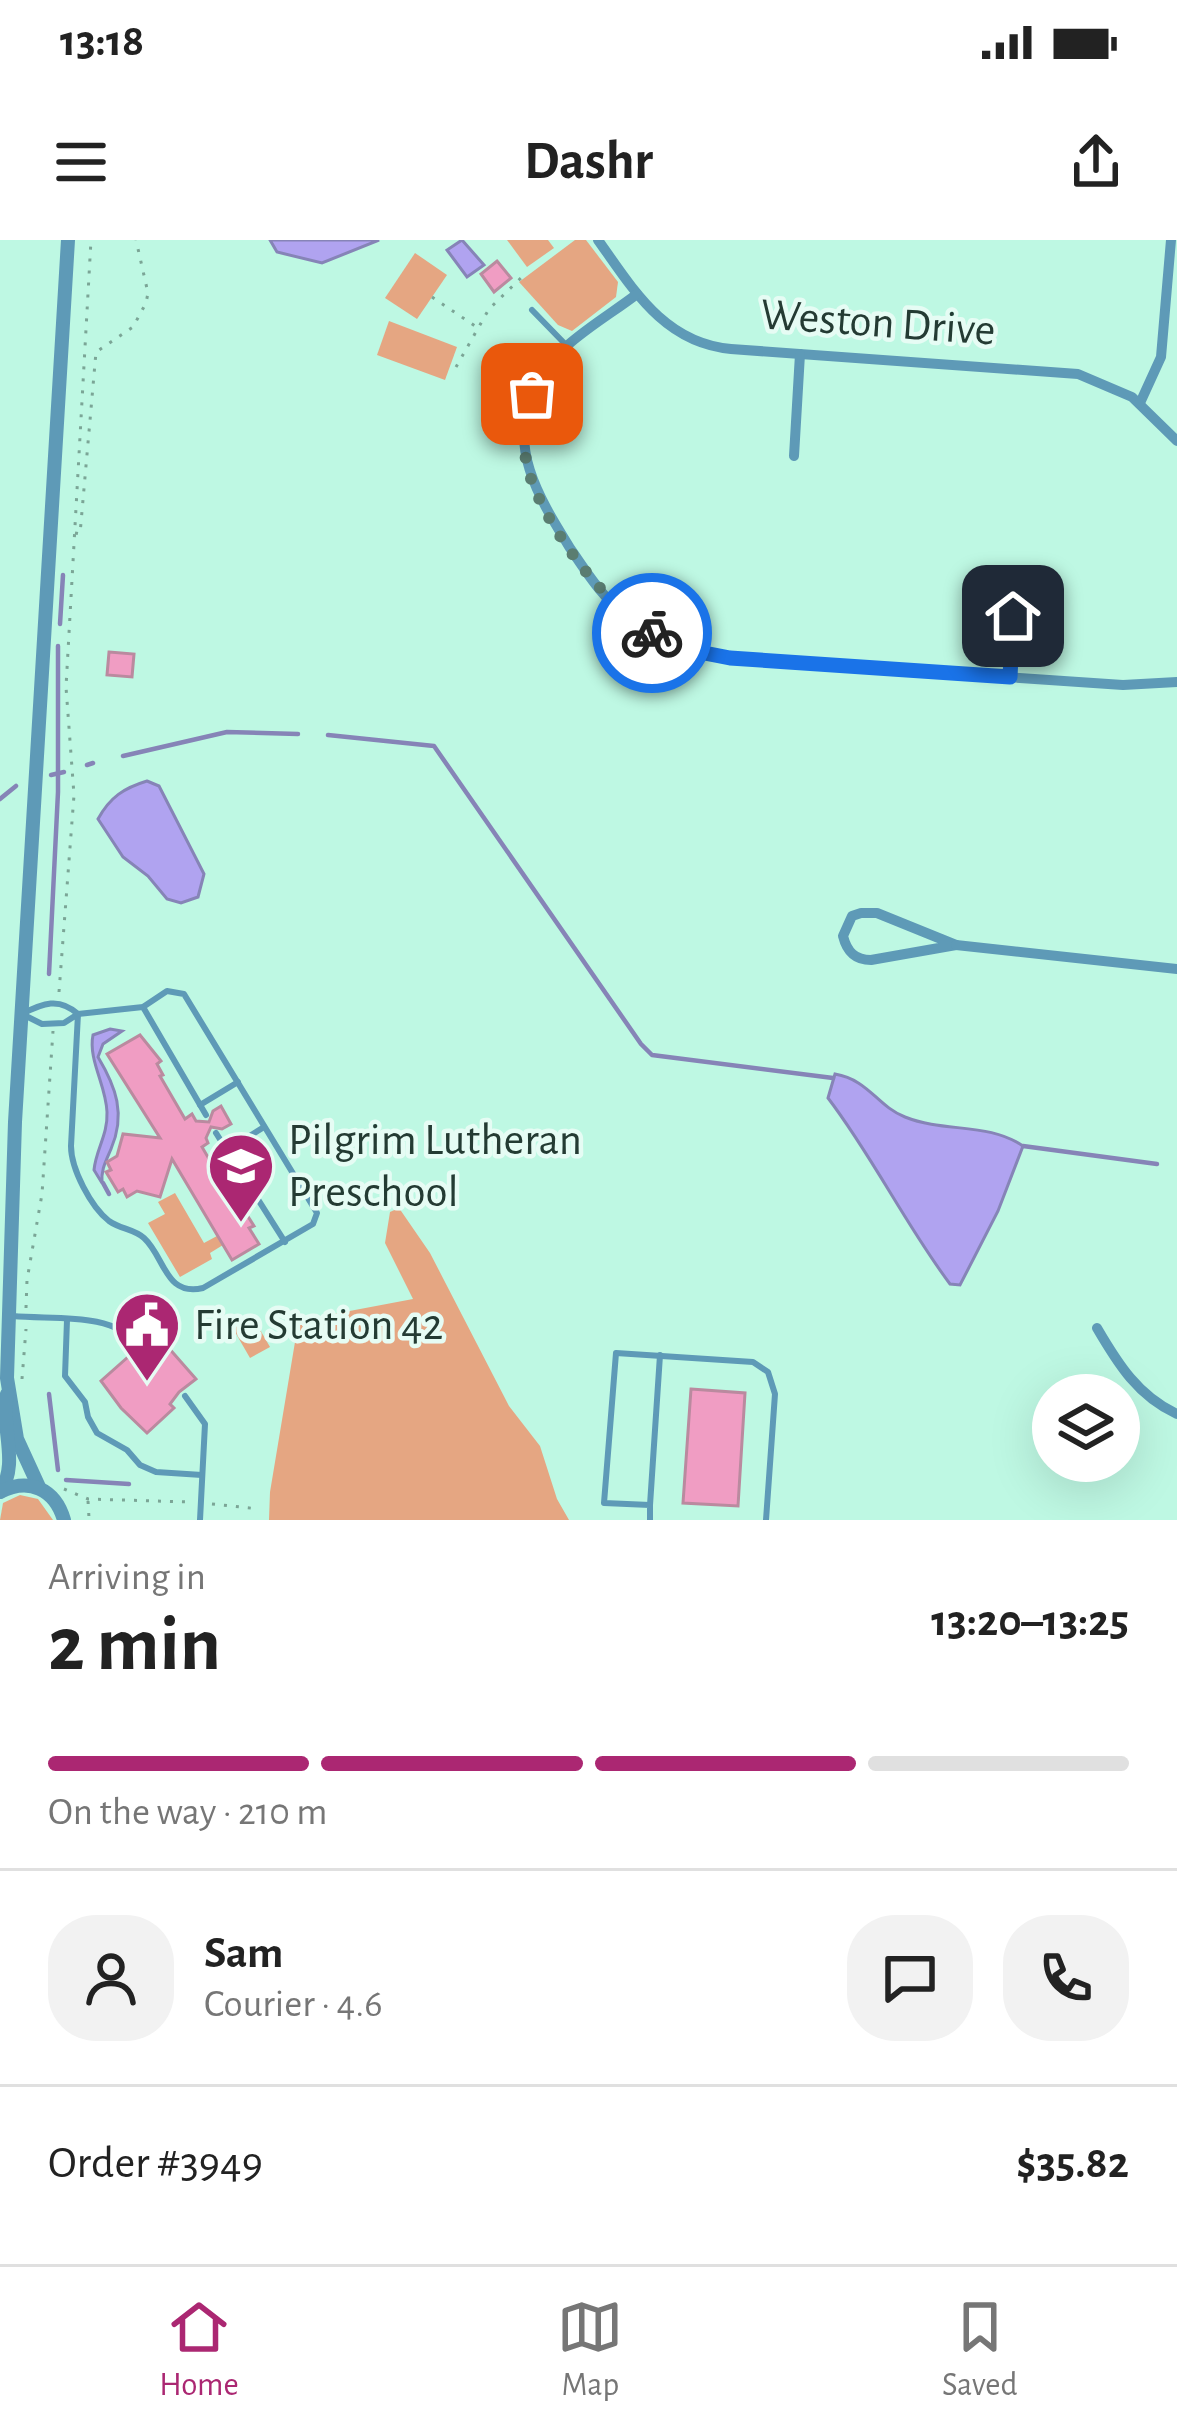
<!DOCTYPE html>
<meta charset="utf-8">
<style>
:root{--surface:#fff;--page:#f2f2f2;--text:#222;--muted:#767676;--line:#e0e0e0;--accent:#ab2772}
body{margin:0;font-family:"Alegreya Sans",sans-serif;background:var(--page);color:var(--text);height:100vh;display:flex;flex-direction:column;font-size:45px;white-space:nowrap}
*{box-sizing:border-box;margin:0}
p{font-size:39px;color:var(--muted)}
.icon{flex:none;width:66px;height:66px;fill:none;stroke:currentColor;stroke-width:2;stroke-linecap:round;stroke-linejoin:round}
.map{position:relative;height:1280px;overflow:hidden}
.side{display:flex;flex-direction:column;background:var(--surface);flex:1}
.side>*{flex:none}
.controls{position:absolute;left:1032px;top:1134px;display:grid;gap:24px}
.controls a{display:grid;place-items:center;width:108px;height:108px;border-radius:50%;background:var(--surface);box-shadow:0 12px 48px #0002;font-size:60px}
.pin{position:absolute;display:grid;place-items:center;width:102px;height:102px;color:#fff;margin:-51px;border-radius:24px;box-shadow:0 6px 18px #0006}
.courier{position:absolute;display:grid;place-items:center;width:120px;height:120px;margin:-60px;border:9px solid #1a73e8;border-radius:50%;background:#fff;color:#222;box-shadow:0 3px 15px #0007}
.headline em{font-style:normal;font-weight:700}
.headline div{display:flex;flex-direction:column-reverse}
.headline{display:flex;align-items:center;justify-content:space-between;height:204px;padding:0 48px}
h1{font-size:78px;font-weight:700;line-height:90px}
.bar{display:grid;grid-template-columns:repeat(4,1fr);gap:18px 12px;align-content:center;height:144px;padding:0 48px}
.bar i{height:15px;border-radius:9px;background:var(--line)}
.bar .on{background:var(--accent)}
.bar p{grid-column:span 4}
.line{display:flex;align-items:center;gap:30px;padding:0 48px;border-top:3px solid var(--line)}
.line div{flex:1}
.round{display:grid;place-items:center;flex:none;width:126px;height:126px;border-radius:48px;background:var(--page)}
.status{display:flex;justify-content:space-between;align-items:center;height:84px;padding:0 60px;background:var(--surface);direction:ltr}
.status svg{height:33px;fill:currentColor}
header{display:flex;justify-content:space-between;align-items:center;height:156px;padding:0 48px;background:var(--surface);font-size:54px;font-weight:700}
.menu{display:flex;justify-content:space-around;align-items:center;height:168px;border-top:3px solid var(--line);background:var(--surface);font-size:33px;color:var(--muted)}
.menu a{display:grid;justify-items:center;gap:6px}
.menu .on{color:var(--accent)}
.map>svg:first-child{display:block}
.green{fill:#e5a682}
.water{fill:#b0a3f0;stroke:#8684b7;stroke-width:3}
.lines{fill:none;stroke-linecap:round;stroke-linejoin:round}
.stream{stroke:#8684b7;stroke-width:4.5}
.building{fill:#f09dc3;stroke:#ba8a9f;stroke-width:3}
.path{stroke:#7ba596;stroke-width:3;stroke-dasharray:3 9;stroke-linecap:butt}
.service{stroke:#5e9ab7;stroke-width:6}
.minor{stroke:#5e9ab7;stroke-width:10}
.tertiary{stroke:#5e9ab7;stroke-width:14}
.done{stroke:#5a7d71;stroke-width:12;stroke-dasharray:0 21.6}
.route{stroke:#1a73e8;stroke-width:15}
.labels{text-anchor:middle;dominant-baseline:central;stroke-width:9;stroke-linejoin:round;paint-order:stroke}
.street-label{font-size:45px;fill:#243b33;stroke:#e6fcf4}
.poi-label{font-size:45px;fill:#243b33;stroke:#e6fcf4;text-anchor:start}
</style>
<div class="status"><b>13:18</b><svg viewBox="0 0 49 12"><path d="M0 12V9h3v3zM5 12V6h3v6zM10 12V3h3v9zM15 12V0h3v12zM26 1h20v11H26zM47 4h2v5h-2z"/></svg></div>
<header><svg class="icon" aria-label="menu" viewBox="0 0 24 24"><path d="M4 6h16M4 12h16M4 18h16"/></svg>Dashr<svg class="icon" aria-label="share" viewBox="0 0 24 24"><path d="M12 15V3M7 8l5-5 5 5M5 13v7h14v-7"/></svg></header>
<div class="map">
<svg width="1177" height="1280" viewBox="0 0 1177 1280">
<rect width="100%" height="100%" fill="#bef8e3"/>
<!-- green -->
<g class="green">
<path d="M 507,0 L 548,0 L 554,8 L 527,27 Z"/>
<path d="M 575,0 L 586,0 L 618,42 L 616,57 L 572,91 L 558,85 L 519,42 Z"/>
<path d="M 415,13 L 447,35 L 417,79 L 385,58 Z"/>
<path d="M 389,81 L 457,107 L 445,140 L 377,115 Z"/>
<path d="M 175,953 L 204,1003 L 217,996 L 223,1005 L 210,1013 L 212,1019 L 180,1037 L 148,983 L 165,974 L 158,962 Z"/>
<path d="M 399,968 L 430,1013 L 509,1166 L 540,1206 L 557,1259 L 569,1280 L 269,1280 L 270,1252 L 296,1096 L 302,1080 L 413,1059 L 385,1003 L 390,972 Z"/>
<path d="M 251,1074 L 270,1107 L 250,1118 L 231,1085 Z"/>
<path d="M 20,1255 L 38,1259 L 53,1280 L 0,1280 L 3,1263 Z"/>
</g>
<!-- water -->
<g class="water">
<path d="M 270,0 L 379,0 L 322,23 L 277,12 Z"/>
<path d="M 462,0 L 484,25 L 467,37 L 447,10 Z"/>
<path d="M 147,541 L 159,546 L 204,634 L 198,657 L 181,663 L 167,659 L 148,636 L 123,617 L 98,579 C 110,557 124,548 147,541 Z"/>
<path d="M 110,789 L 122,791 L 103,804 L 98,817 C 116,847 126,874 111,909 C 105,923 101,930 102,943 L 94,930 C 96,909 108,895 107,872 C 106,845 88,820 93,795 Z"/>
<path d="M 835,834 C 869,840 877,866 905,877 C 945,893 988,882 1023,906 L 998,971 L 960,1045 L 950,1044 C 905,984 873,917 828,858 Z"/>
</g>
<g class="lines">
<!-- stream -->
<g class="stream">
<path d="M 60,384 L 63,335"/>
<path d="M 328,495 L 434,506 L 641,804 L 652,815 L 833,838"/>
<path d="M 123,516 L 227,492 L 298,494"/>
<path d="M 87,525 L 93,523"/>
<path d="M 51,535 L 64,532"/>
<path d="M 0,559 L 16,546"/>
<path d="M 49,734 L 58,552 L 58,406"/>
<path d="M 1023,906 L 1157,924"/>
<path d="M 103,943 L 109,954"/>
<path d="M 49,1154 L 58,1230"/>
<path d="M 66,1240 L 129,1244"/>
</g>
</g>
<!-- building -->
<g class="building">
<path d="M 497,21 L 511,38 L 494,52 L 481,34 Z"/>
<path d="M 109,412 L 134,414 L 132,437 L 107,435 Z"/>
<path d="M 140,795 L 161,821 L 157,824 L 163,835 L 160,836 L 185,879 L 192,874 L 196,881 L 209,882 L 213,871 L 221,866 L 231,884 L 222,889 L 211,887 L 206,898 L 208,903 L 202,907 L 243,977 L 247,975 L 254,986 L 249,988 L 259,1004 L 232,1020 L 172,919 L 160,957 L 137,951 L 127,957 L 123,949 L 118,952 L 106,932 L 111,930 L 107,922 L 117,916 L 123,894 L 160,898 L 107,814 Z"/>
<path d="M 160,1098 L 196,1139 L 179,1152 L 170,1164 L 174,1168 L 147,1193 L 121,1168 L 101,1141 L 128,1117 L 132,1121 Z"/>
<path d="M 691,1149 L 745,1153 L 738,1266 L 683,1263 Z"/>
</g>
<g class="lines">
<!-- path -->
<g class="path">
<path d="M 432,57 L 475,86"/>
<path d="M 456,127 L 489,69 L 523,36"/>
<path d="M 75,293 L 80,294 L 96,112 L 133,87 L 146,63 L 148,53 L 136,0"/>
<path d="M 59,752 L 74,555 L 66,447 L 91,0"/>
<path d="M 26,1068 L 27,1040 L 42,954 L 53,791"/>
<path d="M 22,1139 L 26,1089"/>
<path d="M 64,1249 L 88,1259 L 190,1262"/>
<path d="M 88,1261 L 89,1278"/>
<path d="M 212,1264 L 259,1269"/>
</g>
<!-- service -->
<g class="service">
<path d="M 532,70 L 567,106"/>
<path d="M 143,767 L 206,875"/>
<path d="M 22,774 L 42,784 L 64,783 L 78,774 L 143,767 L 167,751 L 184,754 L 317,973 L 313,984 L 203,1048 C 165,1057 165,1017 144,998 C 134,989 120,989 109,981 C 91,967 71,929 71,906 L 78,774"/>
<path d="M 22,774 C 43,763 59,757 78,774"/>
<path d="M 200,865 L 238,842"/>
<path d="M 216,893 L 285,1002"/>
<path d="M 226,911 L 264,887"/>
<path d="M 13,1076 C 55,1080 110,1071 140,1105"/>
<path d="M 67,1080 L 65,1136 L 85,1162 L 88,1177 L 97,1193 L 127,1210 L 140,1225 L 156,1232 L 202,1235"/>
<path d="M 185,1156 L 205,1184 L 200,1280"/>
<path d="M 650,1265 L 660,1115"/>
<path d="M 650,1280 L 650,1265 L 604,1263 L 616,1113 L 753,1122 L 768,1132 L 775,1154 L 766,1280"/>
</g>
<!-- minor -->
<g class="minor">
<path d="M 598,0 C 633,49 664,103 731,109 L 1078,134 L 1132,157 L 1177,201"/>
<path d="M 637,54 C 602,81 556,104 535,146 C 506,206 539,258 570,308 C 587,333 604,360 629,378 C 659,401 693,414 730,418 L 1123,445 L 1177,442"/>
<path d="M 1140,163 L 1161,117 L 1171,0"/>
<path d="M 794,216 L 800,114"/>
<path d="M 1010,437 L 1015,334"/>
<path d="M 861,673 L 877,673 L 956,705 L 871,720 C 855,720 847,712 843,696 L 852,676 Z"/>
<path d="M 956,705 L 1177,729"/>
<path d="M 1097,1088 C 1118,1124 1138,1156 1177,1174"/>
</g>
<!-- tertiary -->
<g class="tertiary">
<path d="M 39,1247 L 17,1199 L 7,1138 L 15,882 L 68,0"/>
<path d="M 0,1252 C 20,1223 0,1187 7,1154"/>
<path d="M 0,1252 C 29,1237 55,1249 64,1280"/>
</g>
</g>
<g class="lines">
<!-- done -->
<path class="done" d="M 532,154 C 525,176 522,197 526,220 C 536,276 603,364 652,393"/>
<!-- route -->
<path class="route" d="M 652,393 L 689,410 L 730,418 L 1010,437 L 1013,376"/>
</g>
<!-- icons -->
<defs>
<g id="school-pin" transform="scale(3.45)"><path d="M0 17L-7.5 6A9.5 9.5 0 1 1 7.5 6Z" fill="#ab2772" stroke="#e6fcf4"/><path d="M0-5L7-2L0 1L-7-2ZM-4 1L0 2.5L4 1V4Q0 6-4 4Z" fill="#fff"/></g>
<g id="civic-pin" transform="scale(3.45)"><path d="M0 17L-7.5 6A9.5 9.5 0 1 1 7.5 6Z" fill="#ab2772" stroke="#e6fcf4"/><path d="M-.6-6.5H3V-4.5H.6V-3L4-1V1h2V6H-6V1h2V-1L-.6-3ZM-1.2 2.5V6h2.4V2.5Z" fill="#fff"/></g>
</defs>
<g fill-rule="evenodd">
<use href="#school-pin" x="241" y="926"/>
<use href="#civic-pin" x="147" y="1085"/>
</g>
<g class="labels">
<!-- street labels -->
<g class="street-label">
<text transform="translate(878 83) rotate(4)">Weston Drive</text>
</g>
<!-- poi labels -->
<g class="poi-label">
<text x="288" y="900">Pilgrim Lutheran<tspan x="288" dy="52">Preschool</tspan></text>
<text x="194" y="1085">Fire Station 42</text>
</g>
</g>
</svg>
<div class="controls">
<a><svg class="icon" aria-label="layers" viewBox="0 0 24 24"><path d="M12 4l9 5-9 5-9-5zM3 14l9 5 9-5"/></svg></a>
</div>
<div class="pin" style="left:532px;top:154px;background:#ea580c"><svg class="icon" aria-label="bag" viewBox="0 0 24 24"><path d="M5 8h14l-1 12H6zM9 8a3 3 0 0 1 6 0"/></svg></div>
<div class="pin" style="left:1013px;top:376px;background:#1f2937"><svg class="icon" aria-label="home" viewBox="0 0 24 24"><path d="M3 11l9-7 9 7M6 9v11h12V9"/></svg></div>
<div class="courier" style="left:652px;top:393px"><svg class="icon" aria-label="bike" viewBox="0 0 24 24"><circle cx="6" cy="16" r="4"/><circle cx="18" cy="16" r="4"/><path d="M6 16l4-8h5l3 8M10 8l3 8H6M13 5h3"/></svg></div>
</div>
<section class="side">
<div class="headline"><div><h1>2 min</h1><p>Arriving in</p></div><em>13:20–13:25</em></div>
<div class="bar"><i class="on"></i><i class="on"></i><i class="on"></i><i></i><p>On the way · 210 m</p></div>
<div class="line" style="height:216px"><a class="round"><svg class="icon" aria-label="person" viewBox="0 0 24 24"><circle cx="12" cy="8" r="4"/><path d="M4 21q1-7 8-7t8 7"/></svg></a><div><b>Sam</b><p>Courier · 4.6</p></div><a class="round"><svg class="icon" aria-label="chat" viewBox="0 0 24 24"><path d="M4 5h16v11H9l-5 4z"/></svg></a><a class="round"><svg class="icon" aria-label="phone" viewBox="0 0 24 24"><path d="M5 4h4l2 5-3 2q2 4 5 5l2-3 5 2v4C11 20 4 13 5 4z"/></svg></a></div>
<div class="line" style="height:156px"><div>Order #3949</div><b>$35.82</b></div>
</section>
<nav class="menu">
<a class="on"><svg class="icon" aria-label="home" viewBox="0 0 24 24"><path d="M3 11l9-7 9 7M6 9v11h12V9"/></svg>Home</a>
<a><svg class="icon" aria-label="map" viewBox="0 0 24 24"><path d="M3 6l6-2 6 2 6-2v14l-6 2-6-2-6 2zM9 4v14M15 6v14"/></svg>Map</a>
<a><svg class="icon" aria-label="saved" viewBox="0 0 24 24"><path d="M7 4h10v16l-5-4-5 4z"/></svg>Saved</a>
</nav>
